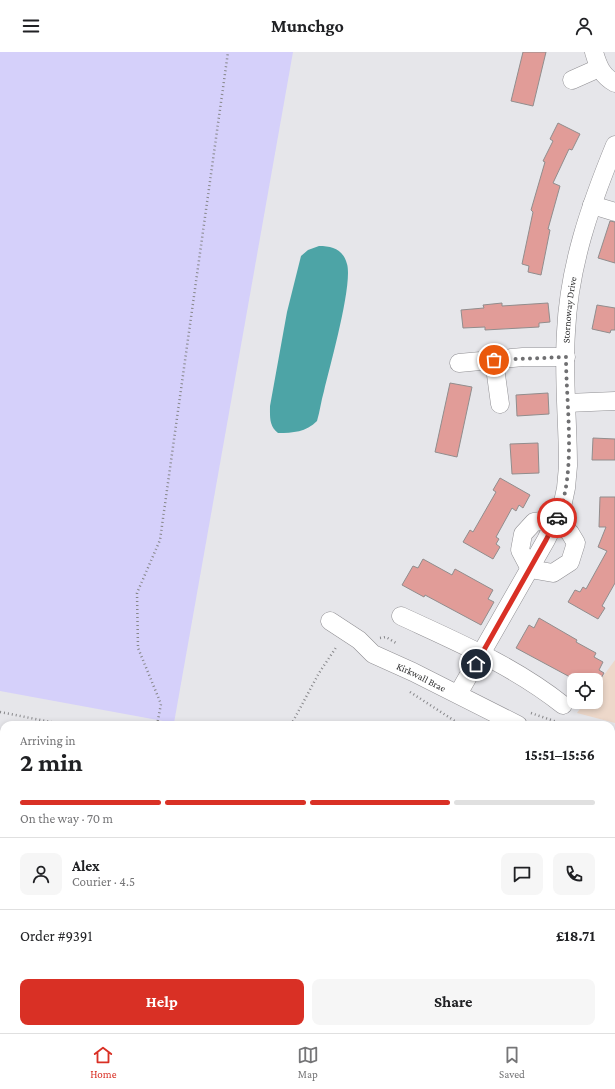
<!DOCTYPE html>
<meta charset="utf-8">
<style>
:root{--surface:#fff;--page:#f6f6f6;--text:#202124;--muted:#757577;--line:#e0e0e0;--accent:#d93025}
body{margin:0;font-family:"Crimson Pro",serif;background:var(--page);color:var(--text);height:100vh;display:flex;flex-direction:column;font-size:15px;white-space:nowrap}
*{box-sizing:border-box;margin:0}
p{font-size:13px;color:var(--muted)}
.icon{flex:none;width:22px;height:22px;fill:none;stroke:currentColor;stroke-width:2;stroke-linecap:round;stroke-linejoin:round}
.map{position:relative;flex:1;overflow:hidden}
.drawer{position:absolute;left:0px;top:669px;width:615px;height:312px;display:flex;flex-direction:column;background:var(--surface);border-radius:12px 12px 0 0;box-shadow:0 2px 6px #0003}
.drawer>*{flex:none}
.controls{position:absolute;left:567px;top:621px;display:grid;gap:8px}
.controls a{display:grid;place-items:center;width:36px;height:36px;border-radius:8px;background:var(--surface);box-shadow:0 2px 6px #0003;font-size:20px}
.pin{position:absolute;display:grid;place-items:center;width:34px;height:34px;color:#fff;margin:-17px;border:2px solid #fff;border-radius:50%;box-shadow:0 1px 4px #0007}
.courier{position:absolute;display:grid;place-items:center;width:40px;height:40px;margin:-20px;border:3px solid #d93025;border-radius:50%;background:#fff;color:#222;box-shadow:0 1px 5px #0007}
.overview em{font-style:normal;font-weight:700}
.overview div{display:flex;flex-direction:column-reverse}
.overview{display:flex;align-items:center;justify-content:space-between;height:68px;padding:0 20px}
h1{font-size:26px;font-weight:700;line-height:30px}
.bar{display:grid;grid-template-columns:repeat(4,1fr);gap:6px 4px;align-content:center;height:48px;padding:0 20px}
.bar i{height:5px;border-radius:3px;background:var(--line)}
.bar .active{background:var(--accent)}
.bar p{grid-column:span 4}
.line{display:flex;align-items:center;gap:10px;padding:0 20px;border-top:1px solid var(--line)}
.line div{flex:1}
.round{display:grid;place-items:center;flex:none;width:42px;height:42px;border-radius:8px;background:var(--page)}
.action{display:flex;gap:8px;margin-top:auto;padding:8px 20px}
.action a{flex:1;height:46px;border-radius:8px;background:var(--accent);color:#fff;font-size:16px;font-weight:700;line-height:46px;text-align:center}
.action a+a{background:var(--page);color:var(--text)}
header{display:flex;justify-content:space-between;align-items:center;height:52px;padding:0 20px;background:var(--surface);font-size:18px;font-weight:700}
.tab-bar{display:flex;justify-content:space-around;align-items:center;height:56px;border-top:1px solid var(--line);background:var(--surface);font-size:11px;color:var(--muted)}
.tab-bar a{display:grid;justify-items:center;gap:2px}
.tab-bar .active{color:var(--accent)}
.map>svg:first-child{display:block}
.medical{fill:#edd8ca}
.green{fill:#d5d0fa}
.water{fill:#4da4a6}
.building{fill:#e19c98;stroke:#918d8d}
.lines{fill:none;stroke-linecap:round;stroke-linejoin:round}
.minor-casing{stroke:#908f93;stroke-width:19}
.path{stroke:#87878a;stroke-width:2.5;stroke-dasharray:1 3;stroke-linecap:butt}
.minor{stroke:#fff;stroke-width:18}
.done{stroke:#6f6f71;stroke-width:4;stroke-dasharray:0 7.2}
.route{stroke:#d93025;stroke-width:5}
.labels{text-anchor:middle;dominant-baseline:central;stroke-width:3.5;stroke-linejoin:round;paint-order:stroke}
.street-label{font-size:10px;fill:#2f2f30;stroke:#e6e6ea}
</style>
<header><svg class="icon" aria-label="menu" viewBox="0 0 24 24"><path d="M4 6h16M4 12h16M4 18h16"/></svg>Munchgo<svg class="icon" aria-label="person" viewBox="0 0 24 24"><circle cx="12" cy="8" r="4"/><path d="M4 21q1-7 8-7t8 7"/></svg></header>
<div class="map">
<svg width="615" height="981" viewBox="0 0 615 981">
<rect width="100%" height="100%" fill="#e6e6ea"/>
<!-- medical -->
<path class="medical" d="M 615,608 L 615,671 L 577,661 L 585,650 L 596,650 L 596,634 Z"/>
<!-- green -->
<path class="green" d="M 0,0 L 293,0 L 174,671 L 0,639 Z"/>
<!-- water -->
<path class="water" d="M 319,194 C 332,194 343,197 347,212 C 353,232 330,314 324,339 C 321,349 320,359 317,369 C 306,380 293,381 278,381 C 269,374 270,365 270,354 L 287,260 L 301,204 L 308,198 Z"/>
<!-- building -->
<g class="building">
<path d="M 523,0 L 546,0 L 533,54 L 511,49 Z"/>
<path d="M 558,71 L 580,82 L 572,98 L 569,97 L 553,131 L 560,134 L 548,177 L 550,178 L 541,223 L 528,220 L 529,214 L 522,212 L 533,160 L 531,158 L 545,110 L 543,109 L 553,89 L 550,87 Z"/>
<path d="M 610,169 L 615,170 L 615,211 L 598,206 Z"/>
<path d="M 502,251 L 502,254 L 548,251 L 550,270 L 539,271 L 539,275 L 485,278 L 485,275 L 463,276 L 461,258 L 484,256 L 483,253 Z"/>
<path d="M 597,253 L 615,256 L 615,278 L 611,278 L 610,281 L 592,277 Z"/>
<path d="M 450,331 L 472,335 L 457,405 L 435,400 Z"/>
<path d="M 548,341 L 549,362 L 517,364 L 516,343 Z"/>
<path d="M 593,386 L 615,387 L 615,408 L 592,408 Z"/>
<path d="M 538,391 L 539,421 L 512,422 L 510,392 Z"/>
<path d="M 500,426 L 530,443 L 523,456 L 519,453 L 516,459 L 512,456 L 496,485 L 499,487 L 496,492 L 500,495 L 493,507 L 463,490 L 470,478 L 473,480 L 496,440 L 493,438 Z"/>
<path d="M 600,445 L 615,445 L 615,531 L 602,554 L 605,556 L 598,567 L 568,550 L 575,538 L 580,540 L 583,535 L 586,537 L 607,499 L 598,495 L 606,475 L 599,475 Z"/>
<path d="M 423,507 L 452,523 L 455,517 L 493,538 L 488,547 L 494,550 L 481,573 L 425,543 L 424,545 L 402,533 L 413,514 L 418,516 Z"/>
<path d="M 539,566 L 577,588 L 576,590 L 596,601 L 594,605 L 603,610 L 599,618 L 604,621 L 596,635 L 596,628 L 574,628 L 574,631 L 569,628 L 570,625 L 516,596 L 529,573 L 534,576 Z"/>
</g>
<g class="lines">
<!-- minor casing -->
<g class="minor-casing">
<g id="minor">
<path d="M 594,0 C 598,14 602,24 615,31"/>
<path d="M 572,28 L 599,16"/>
<path d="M 592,153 L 615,160"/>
<path d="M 494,308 L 500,352"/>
<path d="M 459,311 L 523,305 L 566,305"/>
<path d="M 567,351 L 615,349"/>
<path d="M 556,467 L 570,481 L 576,491 L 570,510 L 553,521 L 530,517 L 520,498 L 523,482 L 534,470 Z"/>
<path d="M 401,564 C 457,590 514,614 563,653"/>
<path id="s1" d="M 330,569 L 359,588 L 373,602 L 413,620 L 518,673"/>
<path id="s2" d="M 458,642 L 546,488 L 562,455 L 566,436 L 568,414 C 568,370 563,325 566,280 C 569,214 590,154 615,93"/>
<path d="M 611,704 L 615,705"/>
<path d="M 0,767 L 4,769"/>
<path d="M 131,977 L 132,981"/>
<path d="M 523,977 L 530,981"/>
<path d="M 273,981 L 276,977"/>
</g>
</g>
<!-- path -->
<g class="path">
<path d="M 380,586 L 386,585 L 396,591"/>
<path d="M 410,640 L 461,673"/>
<path d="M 0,660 L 66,673"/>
<path d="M 531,661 L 557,670"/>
<path d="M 562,671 L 569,673"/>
<path d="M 157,673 L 161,652 L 138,596 L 137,541 L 160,488 L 228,0"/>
<path d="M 291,673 L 319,621 L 337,594"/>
<path d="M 611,683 L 615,683"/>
<path d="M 611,776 L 615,777"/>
<path d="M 207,977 L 208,981"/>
</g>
<!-- minor -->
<use href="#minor" class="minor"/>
</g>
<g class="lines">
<!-- done -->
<path class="done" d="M 494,308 L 566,305 C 566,353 577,422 557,466"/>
<!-- route -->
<path class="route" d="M 476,612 L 546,488 L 557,466"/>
</g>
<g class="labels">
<!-- street labels -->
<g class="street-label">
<text stroke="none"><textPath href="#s2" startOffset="412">Stornoway Drive</textPath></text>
<text stroke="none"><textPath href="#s1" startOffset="108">Kirkwall Brae</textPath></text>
</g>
</g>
</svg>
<div class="controls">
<a><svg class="icon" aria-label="locate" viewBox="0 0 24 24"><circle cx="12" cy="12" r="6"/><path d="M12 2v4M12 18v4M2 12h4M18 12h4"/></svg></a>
</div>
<div class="pin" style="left:494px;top:308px;background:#ea580c"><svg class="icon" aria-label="bag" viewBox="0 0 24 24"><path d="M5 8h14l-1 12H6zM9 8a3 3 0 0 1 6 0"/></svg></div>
<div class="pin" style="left:476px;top:612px;background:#1f2937"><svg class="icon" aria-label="home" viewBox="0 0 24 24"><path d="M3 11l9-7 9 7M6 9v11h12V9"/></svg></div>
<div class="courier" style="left:557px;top:466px"><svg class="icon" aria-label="car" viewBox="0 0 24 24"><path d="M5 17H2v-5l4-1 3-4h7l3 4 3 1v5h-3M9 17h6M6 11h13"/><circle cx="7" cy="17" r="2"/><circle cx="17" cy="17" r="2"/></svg></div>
<section class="drawer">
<div class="overview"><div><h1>2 min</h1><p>Arriving in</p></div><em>15:51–15:56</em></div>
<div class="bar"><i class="active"></i><i class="active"></i><i class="active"></i><i></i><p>On the way · 70 m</p></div>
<div class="line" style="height:72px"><a class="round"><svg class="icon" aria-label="person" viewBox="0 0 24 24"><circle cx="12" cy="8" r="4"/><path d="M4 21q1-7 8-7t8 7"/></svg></a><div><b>Alex</b><p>Courier · 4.5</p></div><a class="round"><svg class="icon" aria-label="chat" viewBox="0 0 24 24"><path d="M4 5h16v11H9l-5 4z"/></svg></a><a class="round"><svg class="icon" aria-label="phone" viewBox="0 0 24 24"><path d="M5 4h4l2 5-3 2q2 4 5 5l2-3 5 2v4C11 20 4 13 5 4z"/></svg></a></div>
<div class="line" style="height:52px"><div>Order #9391</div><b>£18.71</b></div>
<div class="action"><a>Help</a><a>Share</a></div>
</section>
</div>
<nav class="tab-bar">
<a class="active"><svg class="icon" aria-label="home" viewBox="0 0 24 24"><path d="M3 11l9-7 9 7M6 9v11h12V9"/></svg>Home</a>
<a><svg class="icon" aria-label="map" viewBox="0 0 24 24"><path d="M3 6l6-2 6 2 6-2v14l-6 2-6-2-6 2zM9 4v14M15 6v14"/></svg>Map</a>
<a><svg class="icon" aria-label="saved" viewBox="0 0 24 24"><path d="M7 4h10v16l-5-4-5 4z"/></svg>Saved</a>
</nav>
